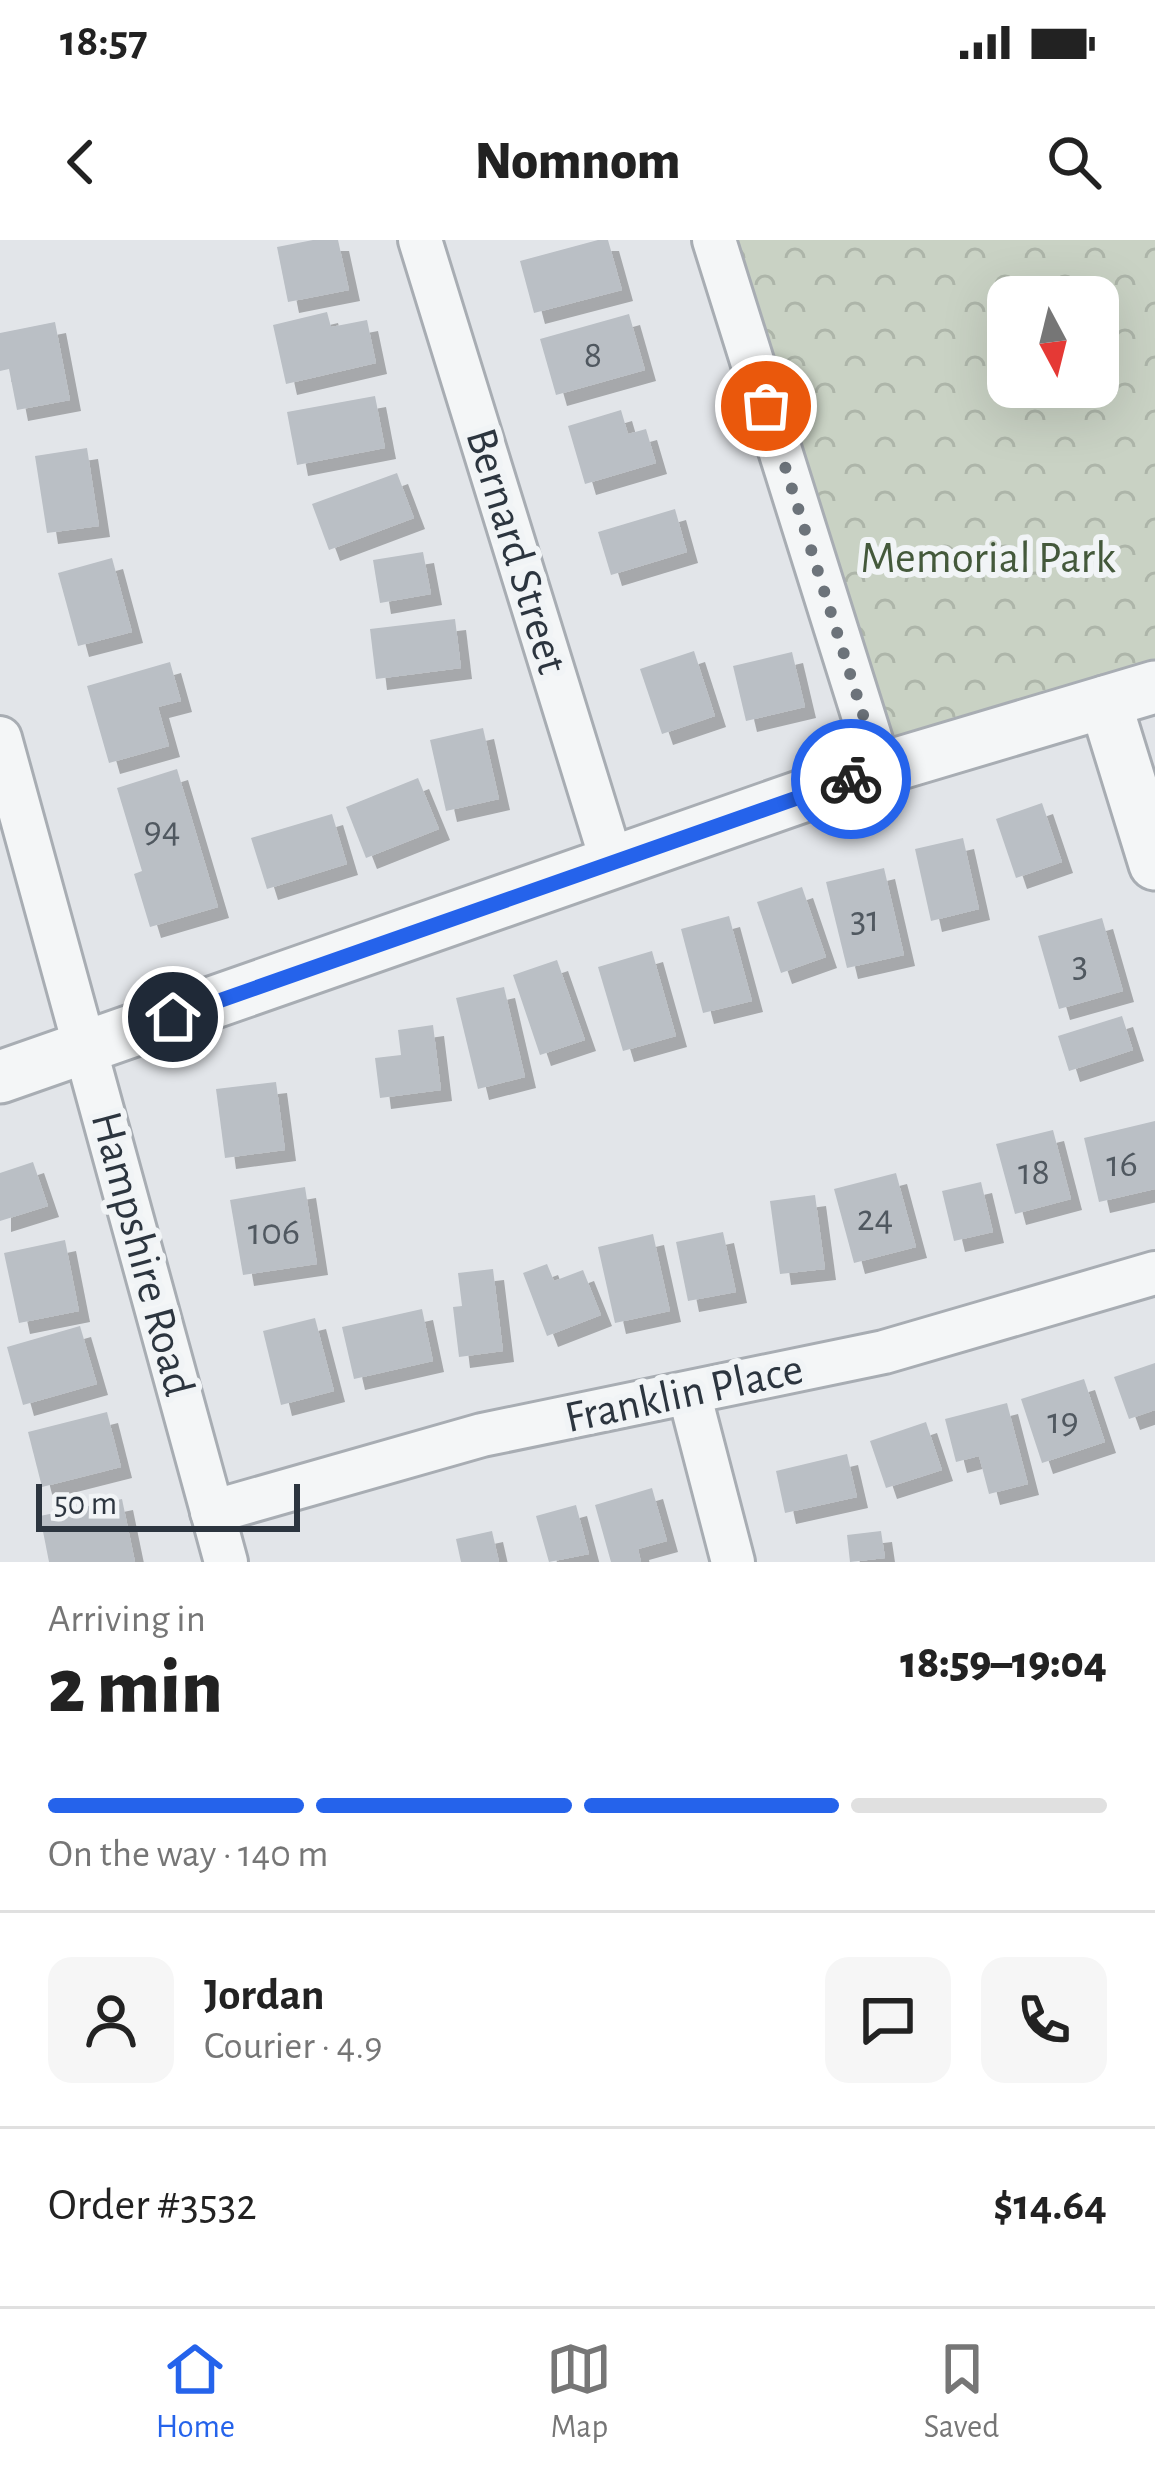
<!DOCTYPE html>
<meta charset="utf-8">
<style>
:root{--surface:#fff;--page:#f6f6f6;--text:#222;--muted:#767676;--line:#e0e0e0;--accent:#2563eb}
body{margin:0;font-family:"Alegreya Sans",sans-serif;background:var(--page);color:var(--text);height:100vh;display:flex;flex-direction:column;font-size:45px;white-space:nowrap}
*{box-sizing:border-box;margin:0}
p{font-size:39px;color:var(--muted)}
.icon{flex:none;width:66px;height:66px;fill:none;stroke:currentColor;stroke-width:2;stroke-linecap:round;stroke-linejoin:round}
.map{position:relative;height:1322px;overflow:hidden}
.sheet{display:flex;flex-direction:column;background:var(--surface);flex:1}
.sheet>*{flex:none}
.needle{width:78px;rotate:173deg}
.controls{position:absolute;left:987px;top:36px;display:grid;gap:24px}
.controls a{display:grid;place-items:center;width:132px;height:132px;border-radius:24px;background:var(--surface);box-shadow:0 12px 48px #0002;font-size:60px}
.scale{position:absolute;left:36px;bottom:30px;width:264px;box-sizing:border-box;padding-left:12px;border:6px solid #2c353f;border-top:0;font-size:33px;line-height:42px;white-space:nowrap;color:#2c353f;-webkit-text-stroke:9px #f1f4f6;paint-order:stroke}
.pin{position:absolute;display:grid;place-items:center;width:102px;height:102px;color:#fff;margin:-51px;border:6px solid #fff;border-radius:50%;box-shadow:0 3px 12px #0007}
.courier{position:absolute;display:grid;place-items:center;width:120px;height:120px;margin:-60px;border:9px solid #2563eb;border-radius:50%;background:#fff;color:#222;box-shadow:0 3px 15px #0007}
.headline em{font-style:normal;font-weight:800}
.headline div{display:flex;flex-direction:column-reverse}
.headline{display:flex;align-items:center;justify-content:space-between;height:204px;padding:0 48px}
h1{font-size:78px;font-weight:800;line-height:90px}
.bar{display:grid;grid-template-columns:repeat(4,1fr);gap:18px 12px;align-content:center;height:144px;padding:0 48px}
.bar i{height:15px;border-radius:9px;background:var(--line)}
.bar .active{background:var(--accent)}
.bar p{grid-column:span 4}
.line{display:flex;align-items:center;gap:30px;padding:0 48px;border-top:3px solid var(--line)}
.line div{flex:1}
.round{display:grid;place-items:center;flex:none;width:126px;height:126px;border-radius:24px;background:var(--page)}
.status{display:flex;justify-content:space-between;align-items:center;height:84px;padding:0 60px;background:var(--surface);direction:ltr}
.status svg{height:33px;fill:currentColor}
header{display:flex;justify-content:space-between;align-items:center;height:156px;padding:0 48px;background:var(--surface);font-size:54px;font-weight:800}
.dock{display:flex;justify-content:space-around;align-items:center;height:168px;border-top:3px solid var(--line);background:var(--surface);font-size:33px;color:var(--muted)}
.dock a{display:grid;justify-items:center;gap:6px}
.dock .active{color:var(--accent)}
.map>svg:first-child{display:block}
.park{fill:url(#park-crowns);fill-rule:evenodd}
.building{fill:#babfc5;filter:url(#shadow)}
.lines{fill:none;stroke-linecap:round;stroke-linejoin:round}
.minor-casing{stroke:#a8adb3;stroke-width:48}
.tertiary-casing{stroke:#a8adb3;stroke-width:57}
.minor{stroke:#f4f6f7;stroke-width:42}
.tertiary{stroke:#f4f6f7;stroke-width:51}
.done{stroke:#6c737a;stroke-width:12;stroke-dasharray:0 21.6}
.route{stroke:#2563eb;stroke-width:15}
.labels{text-anchor:middle;dominant-baseline:central;stroke-width:12;stroke-linejoin:round;paint-order:stroke}
.number-label{font-size:39px;fill:#505860}
.street-label{font-size:45px;fill:#2c353f;stroke:#f1f4f6}
.park-label{font-size:45px;fill:#44593b;stroke:#f1f4f6}
</style>
<div class="status"><b>18:57</b><svg viewBox="0 0 49 12"><path d="M0 12V9h3v3zM5 12V6h3v6zM10 12V3h3v9zM15 12V0h3v12zM26 1h20v11H26zM47 4h2v5h-2z"/></svg></div>
<header><svg class="icon" aria-label="back" viewBox="0 0 24 24"><path d="M15 5l-7 7 7 7"/></svg>Nomnom<svg class="icon" aria-label="search" viewBox="0 0 24 24"><circle cx="10" cy="10" r="6"/><path d="M15 15l6 6"/></svg></header>
<div class="map">
<svg width="1155" height="1322" viewBox="0 0 1155 1322">
<defs>
<pattern id="park-crowns" width="20" height="18" patternUnits="userSpaceOnUse" patternTransform="scale(3)"><rect width="20" height="18" fill="#c9d2c4"/><path d="M2 6a3 3 0 1 1 6 0M12 15a3 3 0 1 1 6 0" fill="none" stroke="#adb5a9"/></pattern>
<filter id="shadow"><feDropShadow dx="11" dy="11" stdDeviation="0" flood-color="#0004"/></filter>
</defs>
<rect width="100%" height="100%" fill="#e2e5e9"/>
<!-- park -->
<path class="park" d="M 714,0 L 1155,0 L 1155,447 L 880,529 ZM 1008,57 L 1098,57 L 1098,147 L 1008,147 Z"/>
<!-- building -->
<g class="building">
<path d="M 313,0 L 338,0 L 349,50 L 288,62 L 277,7 Z"/>
<path d="M 598,0 L 608,0 L 622,50 L 534,73 L 520,21 Z"/>
<path d="M 327,72 L 331,87 L 367,80 L 376,123 L 286,144 L 273,85 Z"/>
<path d="M 629,74 L 645,130 L 556,155 L 540,99 Z"/>
<path d="M 55,82 L 70,160 L 17,170 L 9,129 L 0,131 L 0,93 Z"/>
<path d="M 375,156 L 385,208 L 297,225 L 287,172 Z"/>
<path d="M 621,170 L 628,194 L 646,189 L 656,223 L 585,244 L 568,186 Z"/>
<path d="M 87,208 L 99,286 L 47,293 L 35,216 Z"/>
<path d="M 397,233 L 414,278 L 329,310 L 312,264 Z"/>
<path d="M 675,269 L 687,312 L 611,335 L 598,292 Z"/>
<path d="M 423,312 L 431,354 L 380,363 L 373,320 Z"/>
<path d="M 112,318 L 132,392 L 78,406 L 58,333 Z"/>
<path d="M 455,379 L 461,428 L 376,439 L 370,389 Z"/>
<path d="M 694,411 L 715,476 L 662,494 L 640,429 Z"/>
<path d="M 792,412 L 805,467 L 746,481 L 733,426 Z"/>
<path d="M 170,422 L 181,461 L 158,467 L 169,506 L 109,523 L 87,446 Z"/>
<path d="M 483,488 L 499,559 L 446,571 L 430,500 Z"/>
<path d="M 177,529 L 218,667 L 150,687 L 134,634 L 142,631 L 117,548 Z"/>
<path d="M 418,538 L 439,589 L 366,618 L 346,567 Z"/>
<path d="M 1042,563 L 1062,622 L 1016,638 L 996,579 Z"/>
<path d="M 332,574 L 347,624 L 267,649 L 251,598 Z"/>
<path d="M 963,598 L 979,669 L 931,681 L 915,609 Z"/>
<path d="M 884,628 L 904,715 L 847,728 L 826,642 Z"/>
<path d="M 802,647 L 826,717 L 781,733 L 757,662 Z"/>
<path d="M 729,676 L 752,761 L 703,773 L 681,689 Z"/>
<path d="M 1102,678 L 1123,751 L 1059,769 L 1038,696 Z"/>
<path d="M 652,711 L 676,796 L 623,811 L 598,727 Z"/>
<path d="M 557,720 L 585,800 L 540,815 L 513,735 Z"/>
<path d="M 504,747 L 525,837 L 478,849 L 456,758 Z"/>
<path d="M 1122,776 L 1133,810 L 1069,831 L 1058,796 Z"/>
<path d="M 433,785 L 441,850 L 380,858 L 375,818 L 401,815 L 398,790 Z"/>
<path d="M 276,842 L 285,910 L 225,918 L 216,849 Z"/>
<path d="M 1155,881 L 1155,949 L 1099,962 L 1084,898 Z"/>
<path d="M 1053,890 L 1071,959 L 1015,974 L 996,904 Z"/>
<path d="M 33,922 L 48,966 L 0,981 L 0,933 Z"/>
<path d="M 896,933 L 916,1007 L 854,1023 L 834,949 Z"/>
<path d="M 981,942 L 993,992 L 954,1001 L 942,951 Z"/>
<path d="M 305,947 L 317,1024 L 243,1035 L 230,960 Z"/>
<path d="M 815,955 L 825,1029 L 780,1034 L 770,961 Z"/>
<path d="M 723,992 L 736,1052 L 688,1061 L 676,1002 Z"/>
<path d="M 653,994 L 670,1071 L 615,1083 L 598,1007 Z"/>
<path d="M 65,1000 L 79,1071 L 19,1083 L 4,1013 Z"/>
<path d="M 547,1024 L 554,1041 L 583,1030 L 601,1075 L 547,1096 L 523,1033 Z"/>
<path d="M 493,1029 L 503,1111 L 459,1117 L 453,1067 L 462,1066 L 458,1033 Z"/>
<path d="M 422,1069 L 433,1121 L 354,1139 L 342,1087 Z"/>
<path d="M 315,1078 L 334,1151 L 281,1165 L 263,1091 Z"/>
<path d="M 80,1086 L 97,1144 L 23,1165 L 7,1107 Z"/>
<path d="M 1155,1123 L 1155,1170 L 1129,1179 L 1114,1137 Z"/>
<path d="M 1084,1139 L 1105,1202 L 1042,1223 L 1021,1159 Z"/>
<path d="M 1007,1163 L 1028,1244 L 989,1254 L 979,1216 L 956,1222 L 945,1179 Z"/>
<path d="M 107,1172 L 121,1227 L 42,1247 L 28,1192 Z"/>
<path d="M 926,1182 L 942,1230 L 886,1248 L 870,1201 Z"/>
<path d="M 847,1214 L 857,1257 L 785,1273 L 776,1231 Z"/>
<path d="M 652,1248 L 667,1301 L 638,1309 L 641,1322 L 611,1322 L 595,1265 Z"/>
<path d="M 122,1259 L 135,1322 L 49,1322 L 40,1276 Z"/>
<path d="M 576,1265 L 589,1314 L 549,1322 L 536,1276 Z"/>
<path d="M 492,1291 L 499,1322 L 461,1322 L 456,1299 Z"/>
<path d="M 881,1291 L 885,1318 L 850,1322 L 847,1295 Z"/>
</g>
<g class="lines">
<!-- minor casing -->
<g class="minor-casing">
<g id="minor">
<path d="M 420,0 L 612,622"/>
<path d="M 714,0 L 880,529"/>
<path d="M 0,498 L 226,1322"/>
<path d="M 689,1153 L 733,1322"/>
<path d="M 212,1272 L 482,1195 L 884,1112 L 1155,1033"/>
</g>
</g>
<!-- tertiary casing -->
<g class="tertiary-casing">
<g id="tertiary">
<path d="M 1105,462 L 1155,624"/>
<path d="M 0,837 L 880,529 L 1155,447"/>
</g>
</g>
<!-- minor -->
<use href="#minor" class="minor"/>
<!-- tertiary -->
<use href="#tertiary" class="tertiary"/>
</g>
<g class="lines">
<!-- done -->
<path class="done" d="M 766,166 L 880,529 L 851,539"/>
<!-- route -->
<path class="route" d="M 173,777 L 851,539"/>
</g>
<g class="labels">
<!-- number labels -->
<g class="number-label">
<text x="593" y="115">8</text>
<text x="162" y="590">94</text>
<text x="865" y="679">31</text>
<text x="1080" y="724">3</text>
<text x="1122" y="924">16</text>
<text x="1034" y="932">18</text>
<text x="875" y="978">24</text>
<text x="274" y="992">106</text>
<text x="1063" y="1181">19</text>
</g>
<!-- street labels -->
<g class="street-label">
<text transform="translate(516 311) rotate(73)">Bernard Street</text>
<text transform="translate(142 1014) rotate(75)">Hampshire Road</text>
<text transform="translate(684 1154) rotate(-12)">Franklin Place</text>
</g>
<!-- park labels -->
<g class="park-label">
<text x="988" y="318">Memorial Park</text>
</g>
</g>
</svg>
<div class="controls">
<a><svg class="needle" viewBox="-14 -14 28 28"><path d="M0-13l5 13h-10z" fill="#e53935"/><path d="M0 13l5-13h-10z" fill="#767676"/></svg></a>
</div>
<div class="scale">50 m</div>
<div class="pin" style="left:766px;top:166px;background:#ea580c"><svg class="icon" aria-label="bag" viewBox="0 0 24 24"><path d="M5 8h14l-1 12H6zM9 8a3 3 0 0 1 6 0"/></svg></div>
<div class="pin" style="left:173px;top:777px;background:#1f2937"><svg class="icon" aria-label="home" viewBox="0 0 24 24"><path d="M3 11l9-7 9 7M6 9v11h12V9"/></svg></div>
<div class="courier" style="left:851px;top:539px"><svg class="icon" aria-label="bike" viewBox="0 0 24 24"><circle cx="6" cy="16" r="4"/><circle cx="18" cy="16" r="4"/><path d="M6 16l4-8h5l3 8M10 8l3 8H6M13 5h3"/></svg></div>
</div>
<section class="sheet">
<div class="headline"><div><h1>2 min</h1><p>Arriving in</p></div><em>18:59–19:04</em></div>
<div class="bar"><i class="active"></i><i class="active"></i><i class="active"></i><i></i><p>On the way · 140 m</p></div>
<div class="line" style="height:216px"><a class="round"><svg class="icon" aria-label="person" viewBox="0 0 24 24"><circle cx="12" cy="8" r="4"/><path d="M4 21q1-7 8-7t8 7"/></svg></a><div><b>Jordan</b><p>Courier · 4.9</p></div><a class="round"><svg class="icon" aria-label="chat" viewBox="0 0 24 24"><path d="M4 5h16v11H9l-5 4z"/></svg></a><a class="round"><svg class="icon" aria-label="phone" viewBox="0 0 24 24"><path d="M5 4h4l2 5-3 2q2 4 5 5l2-3 5 2v4C11 20 4 13 5 4z"/></svg></a></div>
<div class="line" style="height:156px"><div>Order #3532</div><b>$14.64</b></div>
</section>
<nav class="dock">
<a class="active"><svg class="icon" aria-label="home" viewBox="0 0 24 24"><path d="M3 11l9-7 9 7M6 9v11h12V9"/></svg>Home</a>
<a><svg class="icon" aria-label="map" viewBox="0 0 24 24"><path d="M3 6l6-2 6 2 6-2v14l-6 2-6-2-6 2zM9 4v14M15 6v14"/></svg>Map</a>
<a><svg class="icon" aria-label="saved" viewBox="0 0 24 24"><path d="M7 4h10v16l-5-4-5 4z"/></svg>Saved</a>
</nav>
